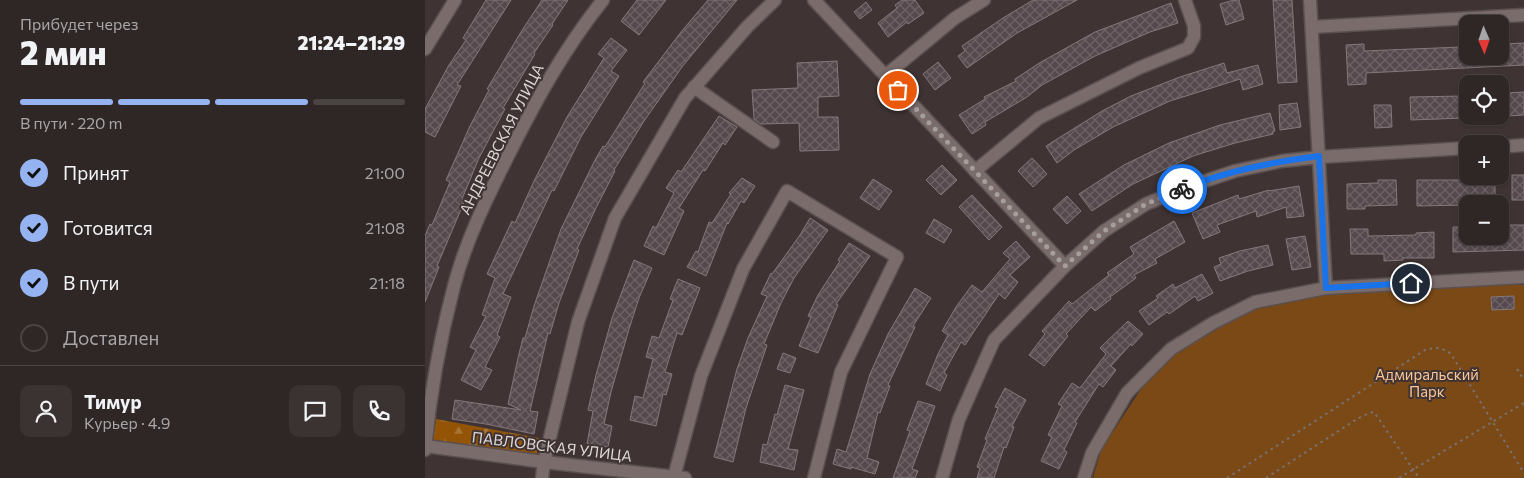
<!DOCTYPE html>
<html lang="ru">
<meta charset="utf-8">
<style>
:root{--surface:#2f2726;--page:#3b3332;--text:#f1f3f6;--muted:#a7a5a7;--line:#4a4443;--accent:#95b2f1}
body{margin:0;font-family:Commissioner,sans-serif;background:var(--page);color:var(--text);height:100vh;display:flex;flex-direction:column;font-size:19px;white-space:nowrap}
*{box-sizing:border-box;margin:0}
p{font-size:16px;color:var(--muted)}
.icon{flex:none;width:28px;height:28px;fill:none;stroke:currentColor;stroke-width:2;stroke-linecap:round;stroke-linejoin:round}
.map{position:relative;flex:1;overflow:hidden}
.sheet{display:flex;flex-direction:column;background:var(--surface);width:425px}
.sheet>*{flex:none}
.needle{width:32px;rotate:178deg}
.controls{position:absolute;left:1034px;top:15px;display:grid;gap:10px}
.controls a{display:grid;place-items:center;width:50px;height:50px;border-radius:10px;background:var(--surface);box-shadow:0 1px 4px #0004,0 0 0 1px var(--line);font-size:25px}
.pin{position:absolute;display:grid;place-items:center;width:42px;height:42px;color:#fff;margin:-21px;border:2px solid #fff;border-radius:50%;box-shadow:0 1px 5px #0007}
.courier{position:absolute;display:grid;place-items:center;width:50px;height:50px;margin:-25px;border:4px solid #1a73e8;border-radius:50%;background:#fff;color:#222;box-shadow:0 1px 6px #0007}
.summary em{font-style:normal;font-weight:800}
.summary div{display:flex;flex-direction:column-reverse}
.summary{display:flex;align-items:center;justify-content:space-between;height:85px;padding:0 20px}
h1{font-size:32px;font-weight:800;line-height:38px}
.bar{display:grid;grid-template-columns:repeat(4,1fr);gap:8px 5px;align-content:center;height:60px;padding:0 20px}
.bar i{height:6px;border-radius:4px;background:var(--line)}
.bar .current{background:var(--accent)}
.bar p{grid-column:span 4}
.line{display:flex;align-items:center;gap:12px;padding:0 20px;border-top:1px solid var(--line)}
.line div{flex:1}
.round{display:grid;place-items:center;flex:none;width:52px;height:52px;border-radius:10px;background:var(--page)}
ol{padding:0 20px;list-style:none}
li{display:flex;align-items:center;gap:15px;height:55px}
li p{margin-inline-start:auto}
li .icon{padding:5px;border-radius:50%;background:var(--accent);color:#111;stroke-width:4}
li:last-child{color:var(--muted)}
li i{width:28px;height:28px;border:2px solid var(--line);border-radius:50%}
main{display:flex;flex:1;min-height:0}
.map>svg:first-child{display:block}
.forest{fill:url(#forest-firs)}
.park{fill:#7a4916}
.building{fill:url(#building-cross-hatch);stroke:#85787c}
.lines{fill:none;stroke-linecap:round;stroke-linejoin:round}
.minor-casing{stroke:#5a504f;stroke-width:15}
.path{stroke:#7a7170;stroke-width:2;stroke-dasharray:2.5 4;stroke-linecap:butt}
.minor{stroke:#796c6b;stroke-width:12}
.done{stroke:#a69e9d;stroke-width:5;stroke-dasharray:0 9}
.route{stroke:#1a73e8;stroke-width:6}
.labels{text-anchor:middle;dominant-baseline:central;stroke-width:4;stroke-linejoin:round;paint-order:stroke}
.street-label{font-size:15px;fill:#ded7d6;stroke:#3f3433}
.park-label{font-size:15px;fill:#fbc596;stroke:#3f3433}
</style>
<main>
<section class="sheet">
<div class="summary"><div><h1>2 мин</h1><p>Прибудет через</p></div><em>21:24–21:29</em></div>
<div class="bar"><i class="current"></i><i class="current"></i><i class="current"></i><i></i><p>В пути · 220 m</p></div>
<ol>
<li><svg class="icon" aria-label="check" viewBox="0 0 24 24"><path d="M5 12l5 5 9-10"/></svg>Принят<p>21:00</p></li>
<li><svg class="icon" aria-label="check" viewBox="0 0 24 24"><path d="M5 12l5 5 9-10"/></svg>Готовится<p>21:08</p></li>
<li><svg class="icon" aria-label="check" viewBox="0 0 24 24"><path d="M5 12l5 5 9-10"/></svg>В пути<p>21:18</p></li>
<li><i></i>Доставлен</li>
</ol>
<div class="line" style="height:90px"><a class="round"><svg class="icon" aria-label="person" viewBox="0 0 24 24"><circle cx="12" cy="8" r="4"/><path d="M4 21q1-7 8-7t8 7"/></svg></a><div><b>Тимур</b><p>Курьер · 4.9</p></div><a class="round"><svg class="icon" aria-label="chat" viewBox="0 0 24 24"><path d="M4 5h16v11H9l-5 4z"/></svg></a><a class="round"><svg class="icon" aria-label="phone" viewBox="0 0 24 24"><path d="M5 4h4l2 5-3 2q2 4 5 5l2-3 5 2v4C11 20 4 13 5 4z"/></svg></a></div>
</section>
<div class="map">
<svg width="1099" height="478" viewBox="0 0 1099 478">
<defs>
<pattern id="forest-firs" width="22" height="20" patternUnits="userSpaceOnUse" patternTransform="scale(1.25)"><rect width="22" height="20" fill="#935406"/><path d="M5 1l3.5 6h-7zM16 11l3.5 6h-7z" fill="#a77435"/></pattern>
<pattern id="building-cross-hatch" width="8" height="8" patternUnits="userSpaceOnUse" patternTransform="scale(1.25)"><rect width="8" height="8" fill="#55494d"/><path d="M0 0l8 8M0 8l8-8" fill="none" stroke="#6d6266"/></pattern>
</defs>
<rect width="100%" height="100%" fill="#3f3433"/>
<!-- forest -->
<path class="forest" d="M 11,419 L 114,438 L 112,454 L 8,441 Z"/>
<!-- park -->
<path class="park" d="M 1032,285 L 1099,285 L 1099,478 L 668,478 L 676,450 L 718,386 L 755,347 L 820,310 L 896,292 Z"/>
<!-- building -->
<g class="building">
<path d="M 61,0 L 86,0 L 32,85 L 36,86 L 10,137 L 0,132 L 0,109 L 24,65 L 41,40 L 38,38 Z"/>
<path d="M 117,0 L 143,0 L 127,24 L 128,25 L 109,53 L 110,54 L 78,108 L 80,109 L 54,158 L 37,199 L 40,200 L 12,266 L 14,267 L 0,302 L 0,236 L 5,224 L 7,225 L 25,182 L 21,180 L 45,126 L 64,90 L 62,89 L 96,32 Z"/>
<path d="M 212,0 L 241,0 L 214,35 L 196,21 Z"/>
<path d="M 283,0 L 312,0 L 257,67 L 219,121 L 189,170 L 190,171 L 171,208 L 152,249 L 154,250 L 134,303 L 125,334 L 123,333 L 105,411 L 113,412 L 109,434 L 61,424 L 27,419 L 30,400 L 96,410 L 83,404 L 93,358 L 98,338 L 100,338 L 109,306 L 136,229 L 170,160 L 178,146 L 180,147 L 220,83 L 218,82 L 256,32 Z"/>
<path d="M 477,0 L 490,0 L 499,13 L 483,24 L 482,22 L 463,37 L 453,23 L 472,8 L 470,5 Z"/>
<path d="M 608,0 L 652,0 L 592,33 L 542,68 L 533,56 L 540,51 L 537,46 L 578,18 Z"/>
<path d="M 809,0 L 814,0 L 819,19 L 801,25 L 795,4 Z"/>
<path d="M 848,0 L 867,0 L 872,82 L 853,83 Z"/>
<path d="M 441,2 L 447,10 L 435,19 L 429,12 Z"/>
<path d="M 746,3 L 753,23 L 725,32 L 670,56 L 617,85 L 602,97 L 560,122 L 561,125 L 547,134 L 534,115 L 560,99 L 559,97 L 591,81 L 590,79 L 616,62 L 670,32 Z"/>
<path d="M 186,38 L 202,50 L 186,71 L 194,76 L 156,137 L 129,191 L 127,190 L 78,294 L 86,297 L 72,335 L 75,337 L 60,367 L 67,370 L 56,390 L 36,380 L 51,350 L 45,347 L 61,316 L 57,315 L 70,278 L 62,274 L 87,221 L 90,223 L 109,181 L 142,117 L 179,58 L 173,54 Z"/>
<path d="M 1099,43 L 1099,65 L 941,73 L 941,84 L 923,85 L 921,45 L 939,44 L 939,51 L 1036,47 L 1037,56 L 1079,56 L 1078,44 Z"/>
<path d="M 412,61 L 414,96 L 393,97 L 393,117 L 413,117 L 414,150 L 375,151 L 374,123 L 336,124 L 329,119 L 327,90 L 373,88 L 372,63 Z"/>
<path d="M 513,62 L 526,78 L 510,90 L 498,74 Z"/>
<path d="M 799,63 L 802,73 L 833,65 L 838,84 L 818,90 L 815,79 L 745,101 L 688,127 L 649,150 L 632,163 L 621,146 L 677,111 L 706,96 L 755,77 Z"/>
<path d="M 1099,92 L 1099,115 L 1082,116 L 1081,93 Z"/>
<path d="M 1038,96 L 1040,118 L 986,120 L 985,97 Z"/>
<path d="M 872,103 L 876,127 L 855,130 L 854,105 Z"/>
<path d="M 949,105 L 966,105 L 967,127 L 950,128 Z"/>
<path d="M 845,113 L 850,131 L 848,131 L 848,134 L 810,143 L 768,156 L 708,184 L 667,211 L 654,194 L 699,165 L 744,143 L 795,125 Z"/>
<path d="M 294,116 L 312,127 L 300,145 L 298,143 L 280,171 L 278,170 L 254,208 L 259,211 L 239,255 L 219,246 L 228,226 L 231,228 L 249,193 L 241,188 L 253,170 L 256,172 Z"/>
<path d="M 607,158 L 622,174 L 608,187 L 593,171 Z"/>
<path d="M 517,165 L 532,180 L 516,195 L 501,180 Z"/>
<rect x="1087" y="175" width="12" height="25"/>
<path d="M 1052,176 L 1070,176 L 1070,199 L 1041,199 L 1041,205 L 992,206 L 992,180 L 1052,180 Z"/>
<path d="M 317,178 L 330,186 L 319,203 L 316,201 L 303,224 L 302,223 L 281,276 L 262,267 L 271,251 L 273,252 L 284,222 L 287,223 L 306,194 L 304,193 Z"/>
<path d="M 448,179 L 467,191 L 454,210 L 435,198 Z"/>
<path d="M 953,180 L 971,180 L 972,205 L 940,206 L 940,209 L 922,209 L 922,184 L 953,183 Z"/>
<path d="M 874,186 L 879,216 L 862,218 L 861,207 L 832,217 L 831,211 L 792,225 L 795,232 L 778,239 L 767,213 L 813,195 L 814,199 L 844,190 L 844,191 Z"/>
<path d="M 547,195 L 577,227 L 564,240 L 534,207 Z"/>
<path d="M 642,196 L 656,211 L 642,224 L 628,209 Z"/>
<path d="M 385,218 L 403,230 L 369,278 L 356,303 L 339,344 L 342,345 L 321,408 L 308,462 L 289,457 L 312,369 L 323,338 L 342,296 L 336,294 L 346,273 L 347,274 L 375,235 Z"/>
<path d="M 509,219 L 527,230 L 519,243 L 501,233 Z"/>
<path d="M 749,221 L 760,242 L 730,259 L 732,263 L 709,275 L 711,278 L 685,297 L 686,299 L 670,311 L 666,307 L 641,334 L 643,336 L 619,366 L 604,355 L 620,334 L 617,331 L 644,301 L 647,304 L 684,275 L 682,273 L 709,254 L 705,247 Z"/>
<path d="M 1075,225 L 1099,225 L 1099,250 L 1028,252 L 1028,227 L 1042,227 L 1042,236 L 1075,236 Z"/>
<path d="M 925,229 L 943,229 L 943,236 L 991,235 L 991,233 L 1009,232 L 1009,258 L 978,258 L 978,260 L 959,261 L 959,254 L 926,254 Z"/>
<path d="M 880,236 L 886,267 L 867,270 L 861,239 Z"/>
<path d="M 591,241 L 605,257 L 585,275 L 593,282 L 580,299 L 574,294 L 540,345 L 536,342 L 519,373 L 522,375 L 515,391 L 501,384 L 513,354 L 523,335 L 517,331 L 531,307 L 547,285 L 557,292 L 585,259 L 578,253 Z"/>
<path d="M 424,243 L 445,256 L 411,304 L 413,305 L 393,353 L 374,346 L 386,317 L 383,316 L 393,295 L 415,261 L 413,260 Z"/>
<path d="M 843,245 L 848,265 L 823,271 L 795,281 L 789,267 L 796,264 L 794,258 L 815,251 Z"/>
<path d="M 209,260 L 227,268 L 214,298 L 204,329 L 186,392 L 179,424 L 187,426 L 183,447 L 162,444 L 168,411 L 163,410 L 171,375 L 187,318 Z"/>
<path d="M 777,274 L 788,293 L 773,301 L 770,296 L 744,314 L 742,312 L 724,325 L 714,311 L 733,298 L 731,296 L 748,284 L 750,288 Z"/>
<path d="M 253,279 L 275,288 L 257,335 L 252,333 L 240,372 L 247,374 L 241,395 L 238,394 L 231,426 L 205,420 L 210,396 L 218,398 L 228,359 L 221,357 L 227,336 L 234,338 L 248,300 L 245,299 Z"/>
<path d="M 490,288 L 506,298 L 488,326 L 490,327 L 463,385 L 465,386 L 455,413 L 453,412 L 442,458 L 454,462 L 450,474 L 426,467 L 426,469 L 408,464 L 412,449 L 421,452 L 445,374 L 463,334 Z"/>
<path d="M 1089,296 L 1089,309 L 1067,310 L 1066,297 Z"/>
<path d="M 703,321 L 718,334 L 707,346 L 706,344 L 686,366 L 691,370 L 678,387 L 674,384 L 650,422 L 652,423 L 639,450 L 642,452 L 634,469 L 616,461 L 627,437 L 623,435 L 637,406 L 633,404 L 647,383 L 655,388 L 681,354 L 675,348 Z"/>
<path d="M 358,353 L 371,358 L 365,373 L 352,369 Z"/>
<path d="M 360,385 L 379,390 L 363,449 L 373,450 L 369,470 L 335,462 L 338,444 L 342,445 L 350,414 L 352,415 Z"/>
<path d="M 580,388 L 601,400 L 587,426 L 589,427 L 581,448 L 579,447 L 569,478 L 552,478 L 555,468 L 552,467 L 562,440 L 560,439 L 573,408 L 570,407 Z"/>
<path d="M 493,401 L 510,406 L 487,469 L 493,471 L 490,478 L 468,478 L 485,431 L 482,430 Z"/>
</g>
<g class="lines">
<!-- minor casing -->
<g class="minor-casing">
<g id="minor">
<path d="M 389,0 L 640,266"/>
<path d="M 885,0 L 901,288"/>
<path d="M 887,27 L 1099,15"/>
<path d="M 0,49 L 30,0"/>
<path d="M 460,76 L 530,18 L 559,0"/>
<path d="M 269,87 L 348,142"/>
<path d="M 1075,147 L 1099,145"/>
<path d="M 550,171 L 614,118 L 714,68 L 763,48 L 769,37 L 769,26 L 760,0"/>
<path d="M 0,446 L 119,462 L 260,478"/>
<path d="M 0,450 C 5,395 15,339 29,286 C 41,240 62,198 83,156 C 111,100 139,49 178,0"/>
<path d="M 249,477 L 276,376 L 318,269 L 362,191 L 472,257 L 416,372 L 389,478"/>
<path d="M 117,478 L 119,462 L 153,322 L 190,218 L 260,98 L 323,26 L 350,0"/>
<path d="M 517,478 L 534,419 L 569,340 L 640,266 L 679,231 L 721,204 L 765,186 L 810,171 L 857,161 L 895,157 L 1042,148"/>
<path d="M 659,478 L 667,453 L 702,393 L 746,349 L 788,323 L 830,302 L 901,288 L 1099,277"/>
</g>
</g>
<!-- path -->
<g class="path">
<path d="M 1092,369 L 1099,380"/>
<path d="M 802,478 L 1000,350 C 1011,347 1017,347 1026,354 L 1099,473"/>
<path d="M 841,478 L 932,419 L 944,413 L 949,412 L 994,478"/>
<path d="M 974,478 L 1099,403"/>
</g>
<!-- minor -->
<use href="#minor" class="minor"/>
</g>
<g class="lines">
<!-- done -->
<path class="done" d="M 473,90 L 640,266 L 679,231 L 721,204 L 757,189"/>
<!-- route -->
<path class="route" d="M 757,189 C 801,171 847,162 894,156 L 901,288 L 986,283"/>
</g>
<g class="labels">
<!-- street labels -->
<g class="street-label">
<text transform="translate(76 139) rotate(-63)">АНДРЕЕВСКАЯ УЛИЦА</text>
<text transform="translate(127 446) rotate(7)">ПАВЛОВСКАЯ УЛИЦА</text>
</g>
<!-- park labels -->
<g class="park-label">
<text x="1002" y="374">Адмиральский<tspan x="1002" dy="17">Парк</tspan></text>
</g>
</g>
</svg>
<div class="controls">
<a><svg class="needle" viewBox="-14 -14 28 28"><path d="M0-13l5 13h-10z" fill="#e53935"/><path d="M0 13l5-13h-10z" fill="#a7a5a7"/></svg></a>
<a><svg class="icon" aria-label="locate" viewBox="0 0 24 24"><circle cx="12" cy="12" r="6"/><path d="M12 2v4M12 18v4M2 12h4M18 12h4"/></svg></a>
<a>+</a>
<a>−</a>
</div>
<div class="pin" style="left:473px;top:90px;background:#ea580c"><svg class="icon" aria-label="bag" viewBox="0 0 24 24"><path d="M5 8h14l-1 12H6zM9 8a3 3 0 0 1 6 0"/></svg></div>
<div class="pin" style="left:986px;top:283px;background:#1f2937"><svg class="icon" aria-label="home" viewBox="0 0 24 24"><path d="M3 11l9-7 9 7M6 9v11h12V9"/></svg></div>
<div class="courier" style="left:757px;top:189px"><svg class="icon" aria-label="bike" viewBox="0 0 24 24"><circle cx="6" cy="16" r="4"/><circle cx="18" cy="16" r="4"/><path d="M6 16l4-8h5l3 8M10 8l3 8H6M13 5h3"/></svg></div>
</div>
</main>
